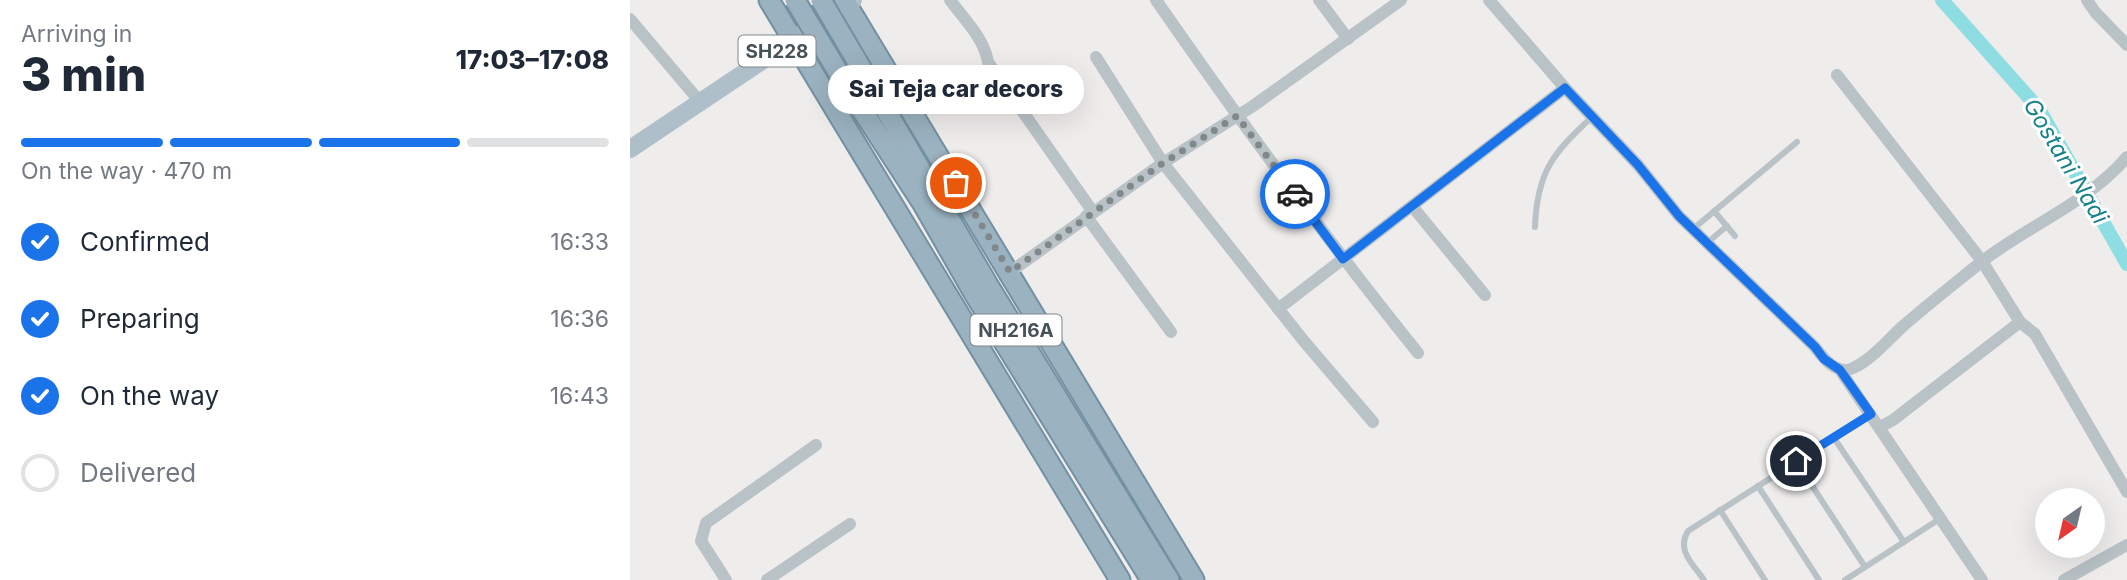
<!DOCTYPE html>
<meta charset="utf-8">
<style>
:root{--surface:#fff;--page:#f2f2f3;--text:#1f2937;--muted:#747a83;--line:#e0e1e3;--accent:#1a73e8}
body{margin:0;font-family:Inter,sans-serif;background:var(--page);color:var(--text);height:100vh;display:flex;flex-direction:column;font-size:26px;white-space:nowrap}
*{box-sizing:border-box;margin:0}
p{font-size:23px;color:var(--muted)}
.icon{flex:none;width:38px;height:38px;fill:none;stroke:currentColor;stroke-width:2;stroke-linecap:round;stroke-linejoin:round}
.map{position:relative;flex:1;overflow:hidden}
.sheet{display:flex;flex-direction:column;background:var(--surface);width:630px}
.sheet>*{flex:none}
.needle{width:46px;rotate:214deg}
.fabs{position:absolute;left:1405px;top:488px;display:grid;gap:14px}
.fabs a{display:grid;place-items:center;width:70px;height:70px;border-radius:50%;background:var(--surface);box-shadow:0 7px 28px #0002;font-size:35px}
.pin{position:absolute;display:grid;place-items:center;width:60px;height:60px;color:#fff;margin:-30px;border:4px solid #fff;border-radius:50%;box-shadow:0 2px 7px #0007}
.courier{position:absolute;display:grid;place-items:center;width:70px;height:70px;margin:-35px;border:5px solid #1a73e8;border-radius:50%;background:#fff;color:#222;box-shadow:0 2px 9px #0007}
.bubble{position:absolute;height:49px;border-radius:24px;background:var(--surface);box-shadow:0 7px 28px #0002;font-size:23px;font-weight:800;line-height:49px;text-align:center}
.headline em{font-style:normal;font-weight:800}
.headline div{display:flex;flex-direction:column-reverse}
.headline{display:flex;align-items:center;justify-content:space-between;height:119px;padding:0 21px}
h1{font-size:46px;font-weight:800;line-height:52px}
.bar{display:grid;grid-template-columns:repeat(4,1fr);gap:10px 7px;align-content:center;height:84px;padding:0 21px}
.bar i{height:9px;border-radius:5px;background:var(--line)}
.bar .current{background:var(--accent)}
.bar p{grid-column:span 4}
ol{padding:0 21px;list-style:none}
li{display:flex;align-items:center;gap:21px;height:77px}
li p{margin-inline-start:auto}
li .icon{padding:7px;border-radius:50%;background:var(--accent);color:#fff;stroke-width:4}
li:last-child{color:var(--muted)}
li i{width:38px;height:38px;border:4px solid var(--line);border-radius:50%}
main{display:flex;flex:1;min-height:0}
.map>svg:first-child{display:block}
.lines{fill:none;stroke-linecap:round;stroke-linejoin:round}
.canal{stroke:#8edde2;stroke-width:14}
.trunk-casing{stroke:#7391a2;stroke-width:23}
.service{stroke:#b8c2c7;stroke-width:6}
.minor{stroke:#b8c2c7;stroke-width:12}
.primary{stroke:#aebfc9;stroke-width:18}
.trunk{stroke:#9bb2c0;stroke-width:19}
.trunk-bridge-casing{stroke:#7391a2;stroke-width:23;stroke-linecap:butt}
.trunk-bridge{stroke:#9bb2c0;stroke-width:19}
.done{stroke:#81888b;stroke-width:7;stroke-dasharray:0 12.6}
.route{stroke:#1a73e8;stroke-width:9}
.labels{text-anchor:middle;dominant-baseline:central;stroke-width:6;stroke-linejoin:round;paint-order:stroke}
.shield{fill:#fff;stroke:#7e8689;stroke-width:2}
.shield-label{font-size:19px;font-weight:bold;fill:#465257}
.water-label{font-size:23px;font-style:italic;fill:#18828a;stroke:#fff}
</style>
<main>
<section class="sheet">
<div class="headline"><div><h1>3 min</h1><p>Arriving in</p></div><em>17:03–17:08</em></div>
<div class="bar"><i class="current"></i><i class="current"></i><i class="current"></i><i></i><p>On the way · 470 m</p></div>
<ol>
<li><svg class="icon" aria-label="check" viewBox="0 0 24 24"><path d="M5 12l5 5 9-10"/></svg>Confirmed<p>16:33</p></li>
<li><svg class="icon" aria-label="check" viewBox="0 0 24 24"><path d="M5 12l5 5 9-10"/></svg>Preparing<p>16:36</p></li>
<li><svg class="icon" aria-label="check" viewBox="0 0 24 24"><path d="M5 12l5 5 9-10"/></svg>On the way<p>16:43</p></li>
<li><i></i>Delivered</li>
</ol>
</section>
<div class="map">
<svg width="1497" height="580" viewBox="0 0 1497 580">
<rect width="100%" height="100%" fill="#efecec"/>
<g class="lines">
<!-- canal -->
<path class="canal" d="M 1312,0 L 1409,109 L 1497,264"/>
<!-- trunk casing -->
<g class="trunk-casing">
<g id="trunk">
<path d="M 139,0 L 490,580"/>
<path d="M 214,0 L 564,580"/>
<path d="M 237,78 L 358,285 L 539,580"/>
<path d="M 217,87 L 293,204 L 345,295 L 521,580"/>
</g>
</g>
<!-- service -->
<g class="service">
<path d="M 1084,211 L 1105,236"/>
<path d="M 905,227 C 907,172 923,153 962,117"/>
<path d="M 1063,229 L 1167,142"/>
<path d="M 1077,243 L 1097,226"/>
<path d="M 1204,438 L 1274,542"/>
<path d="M 1166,461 L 1235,567"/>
<path d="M 1128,486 L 1189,580"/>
<path d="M 1090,510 L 1135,580"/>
<path d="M 1074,580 C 1063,564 1046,550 1058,531 L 1241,414"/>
<path d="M 1215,580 L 1311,518"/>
</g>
<!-- minor -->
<g class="minor">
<path d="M 320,0 C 334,19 354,38 358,62 L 463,212"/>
<path d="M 526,0 C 610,121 696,239 788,353"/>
<path d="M 689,0 L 718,39"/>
<path d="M 859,0 L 935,88 L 1008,165 L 1049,216 L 1185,347 C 1193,358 1207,376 1223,368 C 1241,360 1257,341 1272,327 C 1297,305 1324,284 1350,263 C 1397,226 1458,203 1497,157"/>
<path d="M 1457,0 L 1465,12 L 1497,45"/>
<path d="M 0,19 L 71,103"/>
<path d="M 466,57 L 533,163 L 673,340 L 743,422"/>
<path d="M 1207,75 L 1352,261 L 1390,322 L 1405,334 L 1497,492"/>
<path d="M 782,206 L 855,295"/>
<path d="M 456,216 L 541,332"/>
<path d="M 380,272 L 533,163 L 623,106 L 771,0"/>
<path d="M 648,309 L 935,88"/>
<path d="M 1210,370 L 1352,580"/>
<path d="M 1250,427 L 1263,420 L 1390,322"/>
<path d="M 96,580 L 71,541 L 76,523 L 186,445"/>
<path d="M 137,580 L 220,524"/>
<path d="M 1434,580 L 1497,545"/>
</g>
<!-- primary -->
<path class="primary" d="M 0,149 L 223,0"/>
<!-- trunk -->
<use href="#trunk" class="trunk"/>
<!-- trunk-bridge casing -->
<g class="trunk-bridge-casing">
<g id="trunk-bridge">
<path d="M 165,0 L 217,87"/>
<path d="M 191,0 L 237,78"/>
</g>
</g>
<!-- trunk-bridge -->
<use href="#trunk-bridge" class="trunk-bridge"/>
</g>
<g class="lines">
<!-- done -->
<path class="done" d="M 326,183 L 380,272 L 533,163 L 607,116 L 665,194"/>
<!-- route -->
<path class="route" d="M 665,194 L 713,259 L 935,88 L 1008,165 L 1049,216 L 1185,347 L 1194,359 L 1210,370 L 1241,414 L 1166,461"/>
</g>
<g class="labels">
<!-- shield labels -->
<g class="shield">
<rect x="108.5" y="35.5" width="77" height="31" rx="5"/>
<rect x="340.5" y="314.5" width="91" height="31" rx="5"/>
</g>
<g class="shield-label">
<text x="147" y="51">SH228</text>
<text x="386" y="330">NH216A</text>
</g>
<!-- water labels -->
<g class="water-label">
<text transform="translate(1436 161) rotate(59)">Gostani Nadi</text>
</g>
</g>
</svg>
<div class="fabs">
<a><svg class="needle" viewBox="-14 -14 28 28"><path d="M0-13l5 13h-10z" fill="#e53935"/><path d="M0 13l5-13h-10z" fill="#747a83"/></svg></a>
</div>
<div class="pin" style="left:326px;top:183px;background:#ea580c"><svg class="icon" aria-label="bag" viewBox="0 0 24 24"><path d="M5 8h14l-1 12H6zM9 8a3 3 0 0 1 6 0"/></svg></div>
<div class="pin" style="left:1166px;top:461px;background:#1f2937"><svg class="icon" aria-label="home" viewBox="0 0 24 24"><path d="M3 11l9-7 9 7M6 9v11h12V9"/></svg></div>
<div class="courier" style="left:665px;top:194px"><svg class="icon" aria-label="car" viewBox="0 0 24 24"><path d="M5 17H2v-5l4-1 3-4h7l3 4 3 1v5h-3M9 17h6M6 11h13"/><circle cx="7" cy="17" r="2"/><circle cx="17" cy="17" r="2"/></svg></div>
<div class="bubble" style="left:198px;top:65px;width:256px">Sai Teja car decors</div>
</div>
</main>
